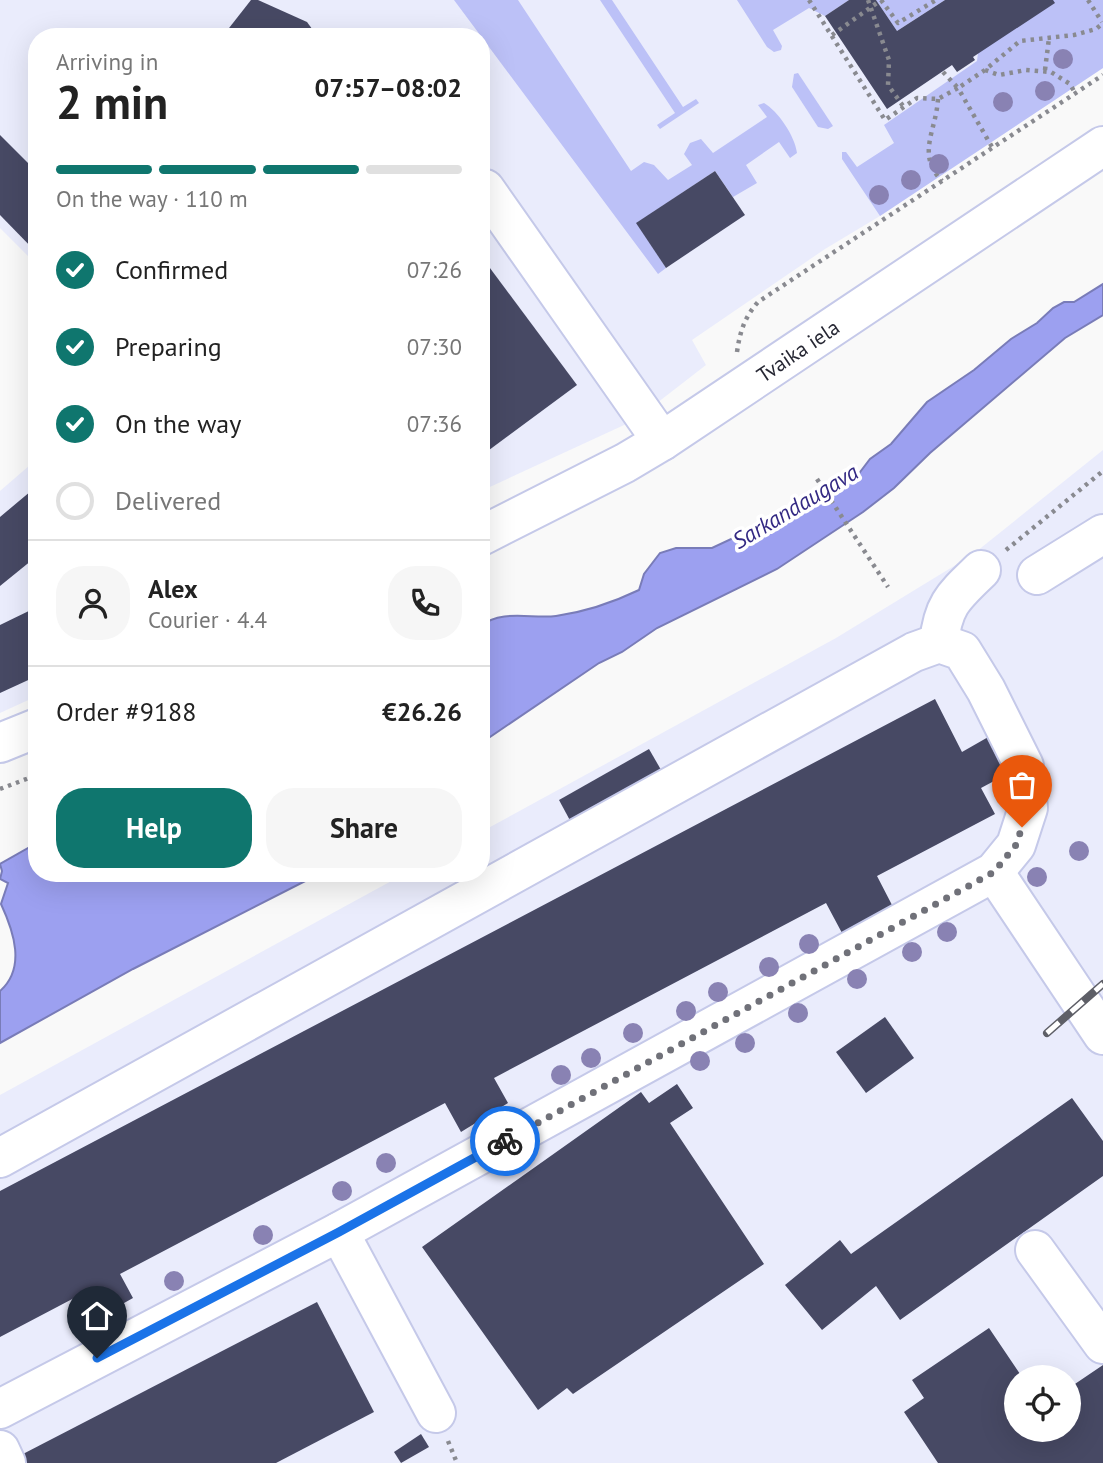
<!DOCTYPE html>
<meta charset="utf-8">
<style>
:root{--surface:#fff;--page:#f6f6f6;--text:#222;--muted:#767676;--line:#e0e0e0;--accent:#0f766e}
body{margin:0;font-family:"PT Sans",sans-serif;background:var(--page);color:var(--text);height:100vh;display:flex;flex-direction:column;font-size:26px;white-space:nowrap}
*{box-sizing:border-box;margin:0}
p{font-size:23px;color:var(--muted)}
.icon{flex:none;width:38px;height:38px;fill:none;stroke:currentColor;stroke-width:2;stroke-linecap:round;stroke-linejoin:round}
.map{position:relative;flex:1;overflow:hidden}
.details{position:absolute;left:28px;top:28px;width:462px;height:854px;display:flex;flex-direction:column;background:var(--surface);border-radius:28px;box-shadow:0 7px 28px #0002}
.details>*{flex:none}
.buttons{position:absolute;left:1004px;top:1365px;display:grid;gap:14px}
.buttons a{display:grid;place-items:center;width:77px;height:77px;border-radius:50%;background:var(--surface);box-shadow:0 7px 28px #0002;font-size:35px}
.pin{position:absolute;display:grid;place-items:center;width:60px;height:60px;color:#fff;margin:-72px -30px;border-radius:50% 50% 50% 0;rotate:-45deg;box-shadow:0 0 7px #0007}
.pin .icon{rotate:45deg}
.courier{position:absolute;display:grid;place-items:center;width:70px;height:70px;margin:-35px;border:5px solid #1a73e8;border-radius:50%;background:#fff;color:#222;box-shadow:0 2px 9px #0007}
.summary em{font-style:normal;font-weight:700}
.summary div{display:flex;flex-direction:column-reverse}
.summary{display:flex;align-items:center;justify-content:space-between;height:119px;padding:0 28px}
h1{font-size:46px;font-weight:700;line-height:52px}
.bar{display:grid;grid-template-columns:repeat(4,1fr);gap:10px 7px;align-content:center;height:84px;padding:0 28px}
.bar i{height:9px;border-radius:5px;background:var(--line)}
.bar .current{background:var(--accent)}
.bar p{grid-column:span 4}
.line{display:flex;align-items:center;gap:18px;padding:0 28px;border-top:2px solid var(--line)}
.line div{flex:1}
.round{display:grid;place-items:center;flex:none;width:74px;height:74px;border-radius:28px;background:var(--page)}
ol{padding:0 28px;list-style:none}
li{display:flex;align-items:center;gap:21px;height:77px}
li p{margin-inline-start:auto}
li .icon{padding:7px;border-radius:50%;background:var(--accent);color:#fff;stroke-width:4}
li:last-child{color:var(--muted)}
li i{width:38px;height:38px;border:4px solid var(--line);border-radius:50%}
.button{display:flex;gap:14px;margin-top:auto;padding:14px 28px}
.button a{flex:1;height:80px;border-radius:28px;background:var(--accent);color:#fff;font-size:28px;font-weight:700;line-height:80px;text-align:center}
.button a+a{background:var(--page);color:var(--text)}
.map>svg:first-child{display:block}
.built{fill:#eaecfc;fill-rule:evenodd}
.green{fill:#bcc1f7}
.water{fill:#9ca0f0;stroke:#797cb8;stroke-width:2}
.building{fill:#474964}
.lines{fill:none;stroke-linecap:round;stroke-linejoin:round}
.minor-casing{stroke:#c5c9e9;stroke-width:42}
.major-casing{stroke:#c5c9e9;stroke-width:42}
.path{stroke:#898a90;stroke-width:4.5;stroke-dasharray:3.5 5;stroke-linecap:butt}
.minor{stroke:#fff;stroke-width:38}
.major{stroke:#fff;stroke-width:38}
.rail-casing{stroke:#5e5f67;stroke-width:8}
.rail{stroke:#fff;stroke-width:5;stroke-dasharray:16;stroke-linecap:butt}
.tree{fill:#8982b3}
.done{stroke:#707179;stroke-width:7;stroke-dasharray:0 12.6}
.route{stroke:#1a73e8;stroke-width:9}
.labels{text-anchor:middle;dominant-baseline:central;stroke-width:7;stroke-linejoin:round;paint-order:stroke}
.street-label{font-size:21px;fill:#272834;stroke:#fff}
.water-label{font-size:23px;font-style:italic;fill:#332983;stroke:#fff}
</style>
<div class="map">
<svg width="1103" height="1463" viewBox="0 0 1103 1463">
<rect width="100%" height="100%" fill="#f9f9f9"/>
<!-- built -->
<g class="built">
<path d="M 0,0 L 1103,0 L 1103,68 L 880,216 L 825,249 L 692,340 L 706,365 L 635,420 L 481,491 L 481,37 L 37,37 L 37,265 L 0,228 Z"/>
<path d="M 1103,450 L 1103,1463 L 0,1463 L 0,1095 L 406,873 L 481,873 L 481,832 L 836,638 L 972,555 ZM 1017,1377 L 1069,1377 L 1069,1430 L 1017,1430 Z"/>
<path d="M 37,459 L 37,696 L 0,713 L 0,491 Z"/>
</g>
<!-- green -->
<g class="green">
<path d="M 454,0 L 518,0 L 631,171 L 644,162 L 654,165 L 668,180 L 692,165 L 684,154 L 690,143 L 701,139 L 713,153 L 767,117 L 758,105 L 764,103 C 778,111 795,136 797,153 L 790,158 L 779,142 L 746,165 L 757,183 L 733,197 L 715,171 L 637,223 L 666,268 L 658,274 Z"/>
<path d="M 600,0 L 612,0 L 683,107 L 696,99 L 699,103 L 660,129 L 657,125 L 675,113 Z"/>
<path d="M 737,0 L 849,0 L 825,16 L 809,8 L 773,30 L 782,46 L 781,50 L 774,52 L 767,47 Z"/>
<path d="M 876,0 L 945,0 L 897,31 Z"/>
<path d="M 1053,0 L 1103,0 L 1103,68 L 880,216 L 842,159 L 842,152 L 846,152 L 857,167 L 894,143 L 884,125 L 977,61 L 978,53 Z"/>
<path d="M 798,73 L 833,126 L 828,129 L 818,127 L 792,87 L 794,74 Z"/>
</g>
<!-- water -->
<g class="water">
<path d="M 1103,284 L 1103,315 L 1065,338 L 930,453 L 894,488 L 863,512 L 777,569 L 657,628 L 622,652 L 599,663 L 481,743 L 481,626 C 501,609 532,619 556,616 C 584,612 614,602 639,590 L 644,574 L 660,553 L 676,548 L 712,548 L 812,501 L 828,490 L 854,480 L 870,459 L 891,444 L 927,402 L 974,370 L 1011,339 L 1037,323 L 1053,308 L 1064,302 L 1074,302 Z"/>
<path d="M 37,843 L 37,873 L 321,873 L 133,969 L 0,1043 L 0,991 C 26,968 14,932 1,904 L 8,883 L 0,879 L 2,871 L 0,864 Z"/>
</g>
<!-- building -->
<g class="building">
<path d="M 251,0 L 258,0 L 307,22 L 318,37 L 222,37 Z"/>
<path d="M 849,0 L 876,0 L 897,31 L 945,0 L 1053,0 L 1055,3 L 973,57 L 975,60 L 957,72 L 952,65 L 887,109 L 825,16 Z"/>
<path d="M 0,135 L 37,172 L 37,253 L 0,215 Z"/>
<path d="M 715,171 L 745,215 L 666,268 L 636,223 Z"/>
<path d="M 481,256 L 577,385 L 481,456 Z"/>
<path d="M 37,486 L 37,556 L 0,586 L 0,517 Z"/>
<path d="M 37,607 L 37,676 L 0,693 L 0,625 Z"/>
<path d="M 935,699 L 962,752 L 990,736 L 1009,773 L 981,788 L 995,814 L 877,876 L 892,905 L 842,933 L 826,903 L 494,1078 L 508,1103 L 461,1132 L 445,1103 L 120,1274 L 133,1298 L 92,1321 L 78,1296 L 0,1337 L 0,1191 Z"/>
<path d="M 649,749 L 664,775 L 573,826 L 559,800 Z"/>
<path d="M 885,1017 L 914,1058 L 866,1093 L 836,1052 Z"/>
<path d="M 677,1084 L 693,1108 L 670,1123 L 764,1264 L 573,1394 L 567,1388 L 538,1410 L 422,1247 L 641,1092 L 649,1103 Z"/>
<path d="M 1072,1098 L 1103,1141 L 1103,1176 L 900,1320 L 876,1286 L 822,1330 L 785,1285 L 840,1240 L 851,1254 Z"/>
<path d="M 317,1302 L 374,1412 L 276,1463 L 25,1463 L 21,1455 Z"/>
<path d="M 989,1328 L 1022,1377 L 1017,1377 L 1017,1430 L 1069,1430 L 1069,1388 L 1103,1365 L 1103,1463 L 938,1463 L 904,1412 L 924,1398 L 912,1380 Z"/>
<path d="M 421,1434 L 429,1447 L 401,1463 L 394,1452 Z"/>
</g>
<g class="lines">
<!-- minor casing -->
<g class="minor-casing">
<g id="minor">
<path d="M 485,189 L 662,441"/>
<path d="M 1037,575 L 1103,534"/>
<path d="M 939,643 C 943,604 954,596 981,570"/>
<path d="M 994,872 L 1103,1035"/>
<path d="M 0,1158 L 914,652 L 939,643 L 962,651 L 986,690 L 1024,766 L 1028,808 L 1016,845 L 994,872 L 339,1232 L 0,1409"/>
<path d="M 339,1232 L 436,1413"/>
<path d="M 1035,1250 L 1103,1344"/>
<path d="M 0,1450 L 6,1463"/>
</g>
</g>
<!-- major casing -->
<g class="major-casing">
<g id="major">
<path d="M 481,536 L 625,463 L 662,441 L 1103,146"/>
<path d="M 0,743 L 37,728"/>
</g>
</g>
<!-- path -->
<g class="path">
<path d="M 809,0 L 885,120 L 917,98 L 938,99 L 958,88 L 992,147"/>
<path d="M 868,0 L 889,60 L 888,85 L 903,106"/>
<path d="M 881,0 L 898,23 L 936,0"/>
<path d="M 1088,0 L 1102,22"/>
<path d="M 832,35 L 881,0"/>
<path d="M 985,70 L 999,75 L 1026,70 L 1051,72 L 1070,84 L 1075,93"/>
<path d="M 1045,70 L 1049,38"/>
<path d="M 943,72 L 958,88 L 985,70 L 1020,41 L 1074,35 L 1096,29 L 1103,23"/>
<path d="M 938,99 C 936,132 916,154 942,181"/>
<path d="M 737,352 C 740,332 744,318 758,302 L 1103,75"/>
<path d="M 817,479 L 888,587"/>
<path d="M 1006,550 L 1103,471"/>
<path d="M 0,789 L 37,775"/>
<path d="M 448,1441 L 457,1463"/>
</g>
<!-- minor -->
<use href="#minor" class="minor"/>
<!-- major -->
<use href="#major" class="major"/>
<!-- rail casing -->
<g class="rail-casing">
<path id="rail" d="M 1047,1033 L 1103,984"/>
</g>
<!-- rail -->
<use href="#rail" class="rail"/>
</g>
<!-- trees -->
<g class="tree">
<circle cx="1063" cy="59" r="10"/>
<circle cx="1045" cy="91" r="10"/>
<circle cx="1003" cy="102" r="10"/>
<circle cx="939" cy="164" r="10"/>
<circle cx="911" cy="180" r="10"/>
<circle cx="879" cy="195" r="10"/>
<circle cx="1079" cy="851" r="10"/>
<circle cx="1037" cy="877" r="10"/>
<circle cx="947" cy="932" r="10"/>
<circle cx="809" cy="944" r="10"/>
<circle cx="912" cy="952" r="10"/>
<circle cx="769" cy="967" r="10"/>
<circle cx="857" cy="979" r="10"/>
<circle cx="718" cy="992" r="10"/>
<circle cx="686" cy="1011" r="10"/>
<circle cx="798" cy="1013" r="10"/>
<circle cx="633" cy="1033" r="10"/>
<circle cx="745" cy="1043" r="10"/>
<circle cx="591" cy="1058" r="10"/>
<circle cx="700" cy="1061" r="10"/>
<circle cx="561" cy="1075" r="10"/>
<circle cx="386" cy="1163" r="10"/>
<circle cx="342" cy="1191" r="10"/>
<circle cx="263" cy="1235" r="10"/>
<circle cx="174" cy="1281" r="10"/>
</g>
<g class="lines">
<!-- done -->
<path class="done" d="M 505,1141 L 994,872 L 1016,845 L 1022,827"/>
<!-- route -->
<path class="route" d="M 97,1358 L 339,1232 L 505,1141"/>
</g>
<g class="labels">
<!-- street labels -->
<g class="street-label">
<text transform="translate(798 351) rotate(-34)">Tvaika iela</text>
</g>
<!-- water labels -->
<g class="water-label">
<text transform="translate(795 506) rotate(-31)">Sarkandaugava</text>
</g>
</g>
</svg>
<div class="buttons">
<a><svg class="icon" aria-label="locate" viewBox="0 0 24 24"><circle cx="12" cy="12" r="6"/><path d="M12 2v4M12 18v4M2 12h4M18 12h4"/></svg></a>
</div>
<div class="pin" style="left:1022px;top:827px;background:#ea580c"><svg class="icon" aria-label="bag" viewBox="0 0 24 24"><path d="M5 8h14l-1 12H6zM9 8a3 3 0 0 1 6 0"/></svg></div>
<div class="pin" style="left:97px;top:1358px;background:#1f2937"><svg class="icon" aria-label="home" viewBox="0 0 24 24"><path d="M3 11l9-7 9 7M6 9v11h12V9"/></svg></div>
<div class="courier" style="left:505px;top:1141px"><svg class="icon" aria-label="bike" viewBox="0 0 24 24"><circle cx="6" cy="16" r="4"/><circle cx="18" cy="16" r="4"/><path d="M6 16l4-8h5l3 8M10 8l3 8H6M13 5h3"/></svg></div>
<section class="details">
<div class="summary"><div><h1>2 min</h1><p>Arriving in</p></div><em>07:57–08:02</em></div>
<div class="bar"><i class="current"></i><i class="current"></i><i class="current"></i><i></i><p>On the way · 110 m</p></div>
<ol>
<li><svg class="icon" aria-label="check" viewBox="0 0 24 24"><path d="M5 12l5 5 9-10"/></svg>Confirmed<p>07:26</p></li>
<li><svg class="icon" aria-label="check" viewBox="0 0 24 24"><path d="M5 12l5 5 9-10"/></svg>Preparing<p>07:30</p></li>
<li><svg class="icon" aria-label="check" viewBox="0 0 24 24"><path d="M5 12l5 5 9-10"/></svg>On the way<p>07:36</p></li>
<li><i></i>Delivered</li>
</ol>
<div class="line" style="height:126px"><a class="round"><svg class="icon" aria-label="person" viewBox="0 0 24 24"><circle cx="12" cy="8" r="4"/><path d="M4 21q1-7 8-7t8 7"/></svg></a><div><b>Alex</b><p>Courier · 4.4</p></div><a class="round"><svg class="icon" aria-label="phone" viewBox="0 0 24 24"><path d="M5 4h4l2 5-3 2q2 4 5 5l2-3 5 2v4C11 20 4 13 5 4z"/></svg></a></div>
<div class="line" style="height:91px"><div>Order #9188</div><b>€26.26</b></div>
<div class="button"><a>Help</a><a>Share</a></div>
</section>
</div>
